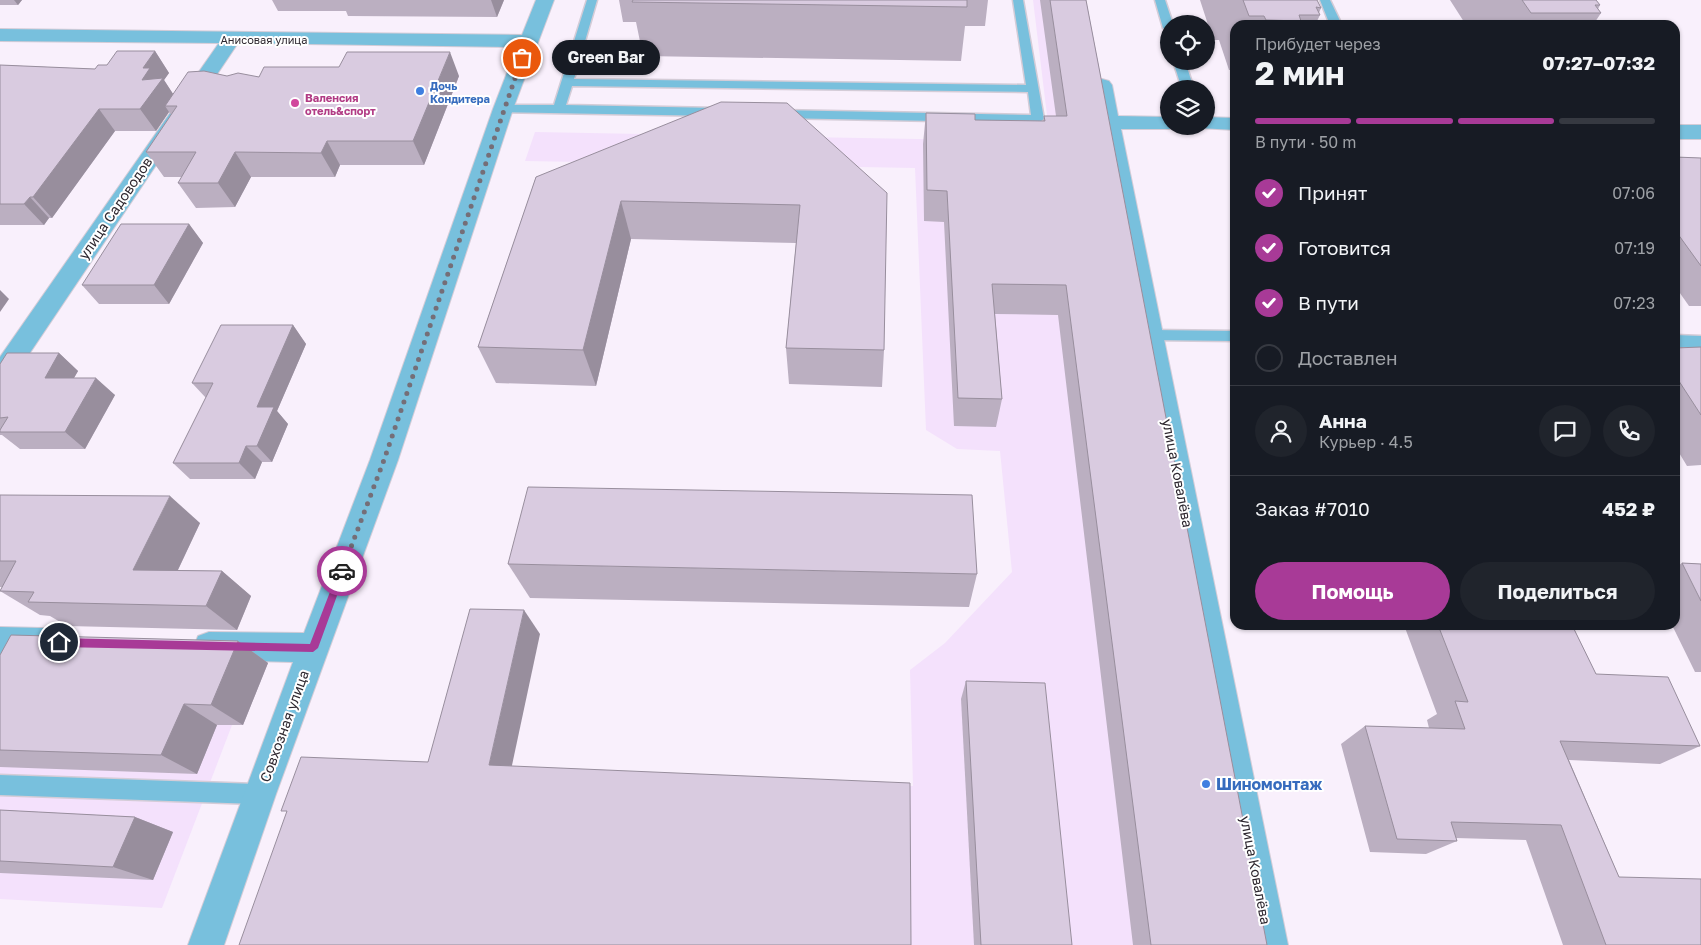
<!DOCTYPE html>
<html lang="ru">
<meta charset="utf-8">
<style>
:root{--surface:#171b24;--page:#20242c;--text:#f1f3f6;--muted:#9ea1a6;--line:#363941;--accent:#a83a97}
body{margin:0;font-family:"Golos Text",sans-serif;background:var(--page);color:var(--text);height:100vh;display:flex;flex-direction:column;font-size:19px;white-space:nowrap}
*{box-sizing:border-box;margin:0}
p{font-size:16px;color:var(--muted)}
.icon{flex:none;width:28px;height:28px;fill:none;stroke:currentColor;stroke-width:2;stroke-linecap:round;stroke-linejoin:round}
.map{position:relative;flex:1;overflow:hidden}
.side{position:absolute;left:1230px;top:20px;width:450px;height:610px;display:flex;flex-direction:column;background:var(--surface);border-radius:15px;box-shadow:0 1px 4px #0004}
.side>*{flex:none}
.tools{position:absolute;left:1160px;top:15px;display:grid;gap:10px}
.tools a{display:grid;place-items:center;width:55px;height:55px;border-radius:50%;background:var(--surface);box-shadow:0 1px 4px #0004;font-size:25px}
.pin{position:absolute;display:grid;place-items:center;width:42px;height:42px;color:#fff;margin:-21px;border:2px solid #fff;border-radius:50%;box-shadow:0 1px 5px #0007}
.courier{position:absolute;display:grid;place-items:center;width:50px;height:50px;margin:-25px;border:4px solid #a83a97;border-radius:50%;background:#fff;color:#222;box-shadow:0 1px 6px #0007}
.bubble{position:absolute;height:35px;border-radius:18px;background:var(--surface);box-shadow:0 1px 4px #0004;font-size:16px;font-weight:700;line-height:35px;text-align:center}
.overview em{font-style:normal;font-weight:700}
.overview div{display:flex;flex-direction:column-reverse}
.overview{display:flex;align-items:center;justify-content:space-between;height:85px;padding:0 25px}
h1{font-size:32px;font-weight:700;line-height:38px}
.bar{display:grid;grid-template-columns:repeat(4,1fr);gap:8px 5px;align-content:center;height:60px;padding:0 25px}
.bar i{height:6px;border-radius:4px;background:var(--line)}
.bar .current{background:var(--accent)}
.bar p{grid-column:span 4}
.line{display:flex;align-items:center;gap:12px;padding:0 25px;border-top:1px solid var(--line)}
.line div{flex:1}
.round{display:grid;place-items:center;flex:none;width:52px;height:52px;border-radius:26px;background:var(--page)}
ol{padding:0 25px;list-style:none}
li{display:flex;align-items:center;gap:15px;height:55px}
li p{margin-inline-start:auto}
li .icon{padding:5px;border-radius:50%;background:var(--accent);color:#fff;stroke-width:4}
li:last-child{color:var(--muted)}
li i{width:28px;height:28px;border:2px solid var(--line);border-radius:50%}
.action{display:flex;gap:10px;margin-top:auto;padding:10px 25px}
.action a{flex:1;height:58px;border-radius:30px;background:var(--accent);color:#fff;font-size:20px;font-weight:700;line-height:58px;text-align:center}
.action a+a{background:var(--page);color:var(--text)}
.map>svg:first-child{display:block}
.built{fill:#f4e1fc}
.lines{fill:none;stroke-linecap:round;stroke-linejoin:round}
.lane-casing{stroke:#d4ccd7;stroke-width:3}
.street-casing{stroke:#d4ccd7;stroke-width:2}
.lane{fill:#78c0dd;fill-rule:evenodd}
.street{fill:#78c0dd;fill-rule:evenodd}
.wall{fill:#bbafc1}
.shaded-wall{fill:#988e9d}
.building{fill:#d9cbe0;stroke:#988e9d}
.route{fill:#a83a97}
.done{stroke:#756e77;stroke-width:5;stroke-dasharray:0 9}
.shop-dot{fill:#3f7fe0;stroke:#fff;stroke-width:2}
.hotel-dot{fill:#d1479c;stroke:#fff;stroke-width:2}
.labels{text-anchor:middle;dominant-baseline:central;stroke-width:4;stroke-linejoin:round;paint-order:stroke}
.far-street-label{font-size:11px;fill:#2e2830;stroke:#fff}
.far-shop-label{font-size:11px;font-weight:bold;fill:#366cbe;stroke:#fff;text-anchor:start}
.far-hotel-label{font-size:11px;font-weight:bold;fill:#b23c85;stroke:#fff;text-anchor:start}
.street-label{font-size:14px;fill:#2e2830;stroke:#fff}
.near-shop-label{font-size:16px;font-weight:bold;fill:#366cbe;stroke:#fff;text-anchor:start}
</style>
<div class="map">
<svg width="1701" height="945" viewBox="0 0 1701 945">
<rect width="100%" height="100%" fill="#f9f0fc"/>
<!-- built -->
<g class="built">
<path d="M 1033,0 L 1086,0 L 1270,945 L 263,945 L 324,765 L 913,786 L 910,670 L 945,643 L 1012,572 L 1000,451 L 957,449 L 926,430 L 915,168 L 525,161 L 535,132 L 975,140 L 1050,140 Z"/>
<path d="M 0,662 L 255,665 L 162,908 L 0,899 Z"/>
</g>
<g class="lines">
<!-- lane casing -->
<g class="lane-casing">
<g id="lane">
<path d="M 587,0 L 597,0 L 574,79 L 1026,85 L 1013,0 L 1023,0 L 1044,119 L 1038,123 L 777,118 L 771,114 L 777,110 L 1031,115 L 1028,92 L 572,86 L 566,105 L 717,108 L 723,112 L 717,116 L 499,112 L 497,109 L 503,105 L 554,105 Z"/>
<path d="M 1155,0 L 1165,0 L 1173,24 L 1169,24 L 1169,31 L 1163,28 Z"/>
<path d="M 1320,0 L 1330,0 L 1342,25 L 1330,25 Z"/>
<path d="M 1173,61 L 1185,61 L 1194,89 L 1182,89 Z"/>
<path d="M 1151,330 L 1235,331 L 1235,341 L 1151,340 L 1146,339 L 1144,335 L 1146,331 Z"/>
<path d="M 1675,335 L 1701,336 L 1701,348 L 1675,347 Z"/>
<path d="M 0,775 L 259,784 L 266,787 L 269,794 L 266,801 L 259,804 L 0,795 Z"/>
</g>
</g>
<!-- street casing -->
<g class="street-casing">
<g id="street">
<path d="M 536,0 L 554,0 L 513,109 L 398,460 L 276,794 L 224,945 L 188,945 L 293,662 L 209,660 L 198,656 L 194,646 L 198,636 L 209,632 L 304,633 L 370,460 L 493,109 L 517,47 L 238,43 L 9,384 L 0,387 L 0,357 L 219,43 L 0,41 L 0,29 L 522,35 Z"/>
<path d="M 1102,79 L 1109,81 L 1112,85 L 1118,116 L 1169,117 L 1169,126 L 1177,126 L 1169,129 L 1121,129 L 1288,945 L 1252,945 L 1092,85 L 1095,81 Z"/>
<path d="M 1206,117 L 1235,118 L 1235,130 L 1199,128 L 1206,126 Z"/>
<rect x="1675" y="125" width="26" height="14"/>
<path d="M 0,627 L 43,628 L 54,632 L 58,642 L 54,652 L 43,656 L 0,655 Z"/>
</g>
</g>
<!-- lane -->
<use href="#lane" class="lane"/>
<!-- street -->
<use href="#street" class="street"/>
</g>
<!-- wall -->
<g class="wall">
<path d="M 0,0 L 22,0 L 18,5 L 0,5 Z"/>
<path d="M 272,0 L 504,0 L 497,17 L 348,16 L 346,11 L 278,11 Z"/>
<path d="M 619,0 L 988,0 L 985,26 L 965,26 L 961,61 L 643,56 L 636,22 L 623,22 Z"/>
<path d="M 1040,0 L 1086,0 L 1267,945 L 1133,945 L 1058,315 L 995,314 L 1002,399 L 996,427 L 954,426 L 944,222 L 924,221 L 923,144 L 926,113 L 975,120 L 1043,121 L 1044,116 L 1056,116 Z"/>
<path d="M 1200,0 L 1317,0 L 1321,8 L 1319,13 L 1320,15 L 1315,25 L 1235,25 L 1235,70 L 1229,70 L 1219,40 L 1213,40 Z"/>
<path d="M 1450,0 L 1596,0 L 1600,5 L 1598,9 L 1601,13 L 1593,25 L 1466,25 Z"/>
<path d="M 155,51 L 169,73 L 164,80 L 173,94 L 227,76 L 259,77 L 459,76 L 424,165 L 340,165 L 335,177 L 251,177 L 235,207 L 196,208 L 178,183 L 182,177 L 164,177 L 146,152 L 171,115 L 169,112 L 156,131 L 115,131 L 52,218 L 49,218 L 44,225 L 0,225 L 0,65 L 95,69 Z"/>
<path d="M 787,103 L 884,350 L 882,387 L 789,384 L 786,348 L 796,243 L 631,239 L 596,386 L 496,383 L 478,347 L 536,177 Z"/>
<path d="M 1675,157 L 1701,158 L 1701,306 L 1689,306 L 1675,286 Z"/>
<path d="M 189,224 L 203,243 L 169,304 L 99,304 L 82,285 Z"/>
<path d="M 293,325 L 306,344 L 277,411 L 288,424 L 272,462 L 262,462 L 255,479 L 190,479 L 173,463 L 206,398 L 192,383 Z"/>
<path d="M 1701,347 L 1701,465 L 1687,466 L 1675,446 L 1675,348 Z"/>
<path d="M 59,353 L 78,371 L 74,378 L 115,395 L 85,449 L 20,449 L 2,435 L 0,435 L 0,364 Z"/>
<path d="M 0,495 L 200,523 L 178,570 L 222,571 L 251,596 L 237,630 L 67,626 L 50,616 L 40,615 L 0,591 L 2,587 L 0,587 Z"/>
<path d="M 1682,563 L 1701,564 L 1701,672 L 1695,672 L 1672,625 L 1675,625 L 1675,568 Z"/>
<path d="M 508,564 L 977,574 L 969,607 L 530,598 Z"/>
<path d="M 1404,625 L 1572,625 L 1596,674 L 1700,746 L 1660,764 L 1569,760 L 1619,877 L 1701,945 L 1563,945 L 1526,840 L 1456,838 L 1457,841 L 1426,854 L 1370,852 L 1341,744 L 1365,726 L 1429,728 L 1427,720 L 1437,714 Z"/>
<path d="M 238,641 L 268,663 L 243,725 L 217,725 L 197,774 L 0,767 L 0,655 Z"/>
<path d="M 966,681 L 1072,945 L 974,945 L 961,699 Z"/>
<path d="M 0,810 L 135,817 L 173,832 L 153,880 L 0,873 Z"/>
</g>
<!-- shaded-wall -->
<g class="shaded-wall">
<path d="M 14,0 L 22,0 L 18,5 Z"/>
<path d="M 491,0 L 504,0 L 497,17 Z"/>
<path d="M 155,51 L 169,73 L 164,80 L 177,100 L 165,106 L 169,112 L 156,131 L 140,109 L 142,80 L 143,68 Z"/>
<path d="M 450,52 L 459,76 L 424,165 L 413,141 Z"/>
<path d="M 99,109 L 115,131 L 52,218 L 33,197 Z"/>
<path d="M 327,141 L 340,165 L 335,177 L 321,153 Z"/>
<path d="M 235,152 L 251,177 L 235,207 L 218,183 Z"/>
<path d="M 30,197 L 49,218 L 44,225 L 24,204 Z"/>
<path d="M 621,201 L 631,239 L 596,386 L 583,350 Z"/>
<path d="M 189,224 L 203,243 L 169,304 L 154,285 Z"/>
<path d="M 0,290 L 9,299 L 0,312 Z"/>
<path d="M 293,325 L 306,344 L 277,411 L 288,424 L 272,462 L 257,446 L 257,407 Z"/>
<path d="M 59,353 L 78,371 L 64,395 L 45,378 Z"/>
<path d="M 96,378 L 115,395 L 85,449 L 65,432 Z"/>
<path d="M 246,446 L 262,462 L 255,479 L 239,463 Z"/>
<path d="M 170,496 L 200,523 L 166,595 L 133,570 Z"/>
<path d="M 222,571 L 251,596 L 237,630 L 206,606 Z"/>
<path d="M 524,610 L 540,634 L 508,784 L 489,765 Z"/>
<path d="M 238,641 L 268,663 L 243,725 L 211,705 Z"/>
<path d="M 184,704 L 217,725 L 197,774 L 161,755 Z"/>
<path d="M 135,817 L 173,832 L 153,880 L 113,867 Z"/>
</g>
<!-- building -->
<g class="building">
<path d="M 633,0 L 967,0 L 967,7 L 632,2 Z"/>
<path d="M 1050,0 L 1086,0 L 1267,945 L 1151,945 L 1066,285 L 992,284 L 1002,399 L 958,398 L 947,191 L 927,190 L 926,113 L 975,114 L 975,120 L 1045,121 L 1044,116 L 1067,116 Z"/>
<path d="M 1243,0 L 1317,0 L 1321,8 L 1316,7 L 1320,15 L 1299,15 L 1301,21 L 1266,20 L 1264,16 L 1249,16 Z"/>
<path d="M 1522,0 L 1596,0 L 1600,5 L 1595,5 L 1601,13 L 1531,13 Z"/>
<path d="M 117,51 L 155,51 L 143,68 L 150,68 L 142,80 L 163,78 L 140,109 L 99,109 L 33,197 L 30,197 L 24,204 L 0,204 L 0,65 L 95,69 L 98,65 L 107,65 Z"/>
<path d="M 347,52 L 450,52 L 413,141 L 327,141 L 321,153 L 235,152 L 218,183 L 178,183 L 196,152 L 146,152 L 177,106 L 165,106 L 188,72 L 204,71 L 227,76 L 238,73 L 259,77 L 264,67 L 339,67 Z"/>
<path d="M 721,102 L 787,103 L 887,193 L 884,350 L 786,348 L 800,205 L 621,201 L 583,350 L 478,347 L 536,177 Z"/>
<path d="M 1675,157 L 1701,158 L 1701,266 L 1675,230 Z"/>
<path d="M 121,224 L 189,224 L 154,285 L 82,285 Z"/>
<path d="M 221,325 L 293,325 L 257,407 L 274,407 L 257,446 L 246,446 L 239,463 L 173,463 L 213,383 L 192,383 Z"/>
<path d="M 1701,347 L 1701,415 L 1675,375 L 1675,348 Z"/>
<path d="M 7,353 L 59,353 L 45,378 L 96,378 L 65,432 L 0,432 L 0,430 L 8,417 L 0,418 L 0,364 Z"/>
<path d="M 528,487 L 972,495 L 977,574 L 508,564 Z"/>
<path d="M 0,495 L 170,496 L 133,570 L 222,571 L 206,606 L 28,602 L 34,592 L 0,591 L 16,561 L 0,561 Z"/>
<path d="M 1682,563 L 1701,564 L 1701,601 Z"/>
<path d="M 470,609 L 524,610 L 489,765 L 910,783 L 911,945 L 239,945 L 287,811 L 281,811 L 301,757 L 428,762 Z"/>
<path d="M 1438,625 L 1572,625 L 1596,674 L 1668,677 L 1700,746 L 1560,741 L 1619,877 L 1701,879 L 1701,945 L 1606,945 L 1561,825 L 1451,822 L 1457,841 L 1397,839 L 1365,726 L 1465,729 L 1455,701 L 1468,702 Z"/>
<path d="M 11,635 L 238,641 L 211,705 L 184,704 L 161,755 L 0,750 L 0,655 Z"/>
<path d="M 966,681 L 1045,683 L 1072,945 L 981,945 Z"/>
<path d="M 0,810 L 135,817 L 113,867 L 0,861 Z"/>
</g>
<!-- route -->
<path class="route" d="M 342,567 L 346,571 L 318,648 L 313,652 L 59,647 L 54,642 L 59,638 L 310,644 L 338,571 Z"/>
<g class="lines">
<!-- done -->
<path class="done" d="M 342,571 L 384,460 L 522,58"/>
</g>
<!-- markers -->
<g class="shop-dot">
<circle cx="420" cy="91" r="5"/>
<circle cx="1206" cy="784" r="5"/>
</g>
<circle class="hotel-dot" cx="295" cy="103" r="5"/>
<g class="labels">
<!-- far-street labels -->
<g class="far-street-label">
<text x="264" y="39">Анисовая улица</text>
</g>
<!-- far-shop labels -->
<g class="far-shop-label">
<text x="430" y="85">Дочь<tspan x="430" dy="13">Кондитера</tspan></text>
</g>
<!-- far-hotel labels -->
<g class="far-hotel-label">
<text x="305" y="97">Валенсия<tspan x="305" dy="13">отель&amp;спорт</tspan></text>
</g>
<!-- street labels -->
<g class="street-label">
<text transform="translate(115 208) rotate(-56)">улица Садоводов</text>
<text transform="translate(1178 473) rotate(79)">улица Ковалёва</text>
<text transform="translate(284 726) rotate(-70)">Совхозная улица</text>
<text transform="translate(1256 870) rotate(79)">улица Ковалёва</text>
</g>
<!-- near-shop labels -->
<g class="near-shop-label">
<text x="1216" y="784">Шиномонтаж</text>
</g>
</g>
</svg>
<div class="tools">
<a><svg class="icon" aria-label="locate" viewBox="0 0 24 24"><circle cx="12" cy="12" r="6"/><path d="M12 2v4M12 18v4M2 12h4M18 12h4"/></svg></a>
<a><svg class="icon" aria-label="layers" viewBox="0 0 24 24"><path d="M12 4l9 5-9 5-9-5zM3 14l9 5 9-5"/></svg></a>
</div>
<div class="pin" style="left:522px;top:58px;background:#ea580c"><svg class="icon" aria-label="bag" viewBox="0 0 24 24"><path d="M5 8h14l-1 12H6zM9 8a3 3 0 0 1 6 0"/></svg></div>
<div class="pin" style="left:59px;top:642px;background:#1f2937"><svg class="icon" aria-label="home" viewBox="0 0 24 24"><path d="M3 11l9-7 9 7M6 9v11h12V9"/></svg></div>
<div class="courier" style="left:342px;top:571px"><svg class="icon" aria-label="car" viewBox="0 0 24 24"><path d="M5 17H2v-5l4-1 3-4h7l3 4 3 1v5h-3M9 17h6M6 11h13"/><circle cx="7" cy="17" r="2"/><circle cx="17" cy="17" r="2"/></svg></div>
<div class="bubble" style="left:552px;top:40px;width:108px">Green Bar</div>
<section class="side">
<div class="overview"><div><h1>2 мин</h1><p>Прибудет через</p></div><em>07:27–07:32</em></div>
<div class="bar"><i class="current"></i><i class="current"></i><i class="current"></i><i></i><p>В пути · 50 m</p></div>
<ol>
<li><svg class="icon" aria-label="check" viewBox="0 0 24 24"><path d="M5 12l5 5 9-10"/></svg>Принят<p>07:06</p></li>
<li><svg class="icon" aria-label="check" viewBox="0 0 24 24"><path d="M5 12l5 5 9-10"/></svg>Готовится<p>07:19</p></li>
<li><svg class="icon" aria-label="check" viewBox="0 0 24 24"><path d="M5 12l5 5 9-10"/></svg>В пути<p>07:23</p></li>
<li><i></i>Доставлен</li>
</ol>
<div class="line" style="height:90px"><a class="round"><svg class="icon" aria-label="person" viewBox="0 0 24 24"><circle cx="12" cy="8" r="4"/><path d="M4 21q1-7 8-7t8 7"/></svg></a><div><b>Анна</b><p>Курьер · 4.5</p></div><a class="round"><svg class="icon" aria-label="chat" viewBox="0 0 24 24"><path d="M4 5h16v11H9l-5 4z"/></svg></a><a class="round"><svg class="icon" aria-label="phone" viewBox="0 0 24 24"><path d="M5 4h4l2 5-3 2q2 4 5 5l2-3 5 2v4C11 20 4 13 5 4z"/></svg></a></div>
<div class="line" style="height:65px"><div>Заказ #7010</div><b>452 ₽</b></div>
<div class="action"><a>Помощь</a><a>Поделиться</a></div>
</section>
</div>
